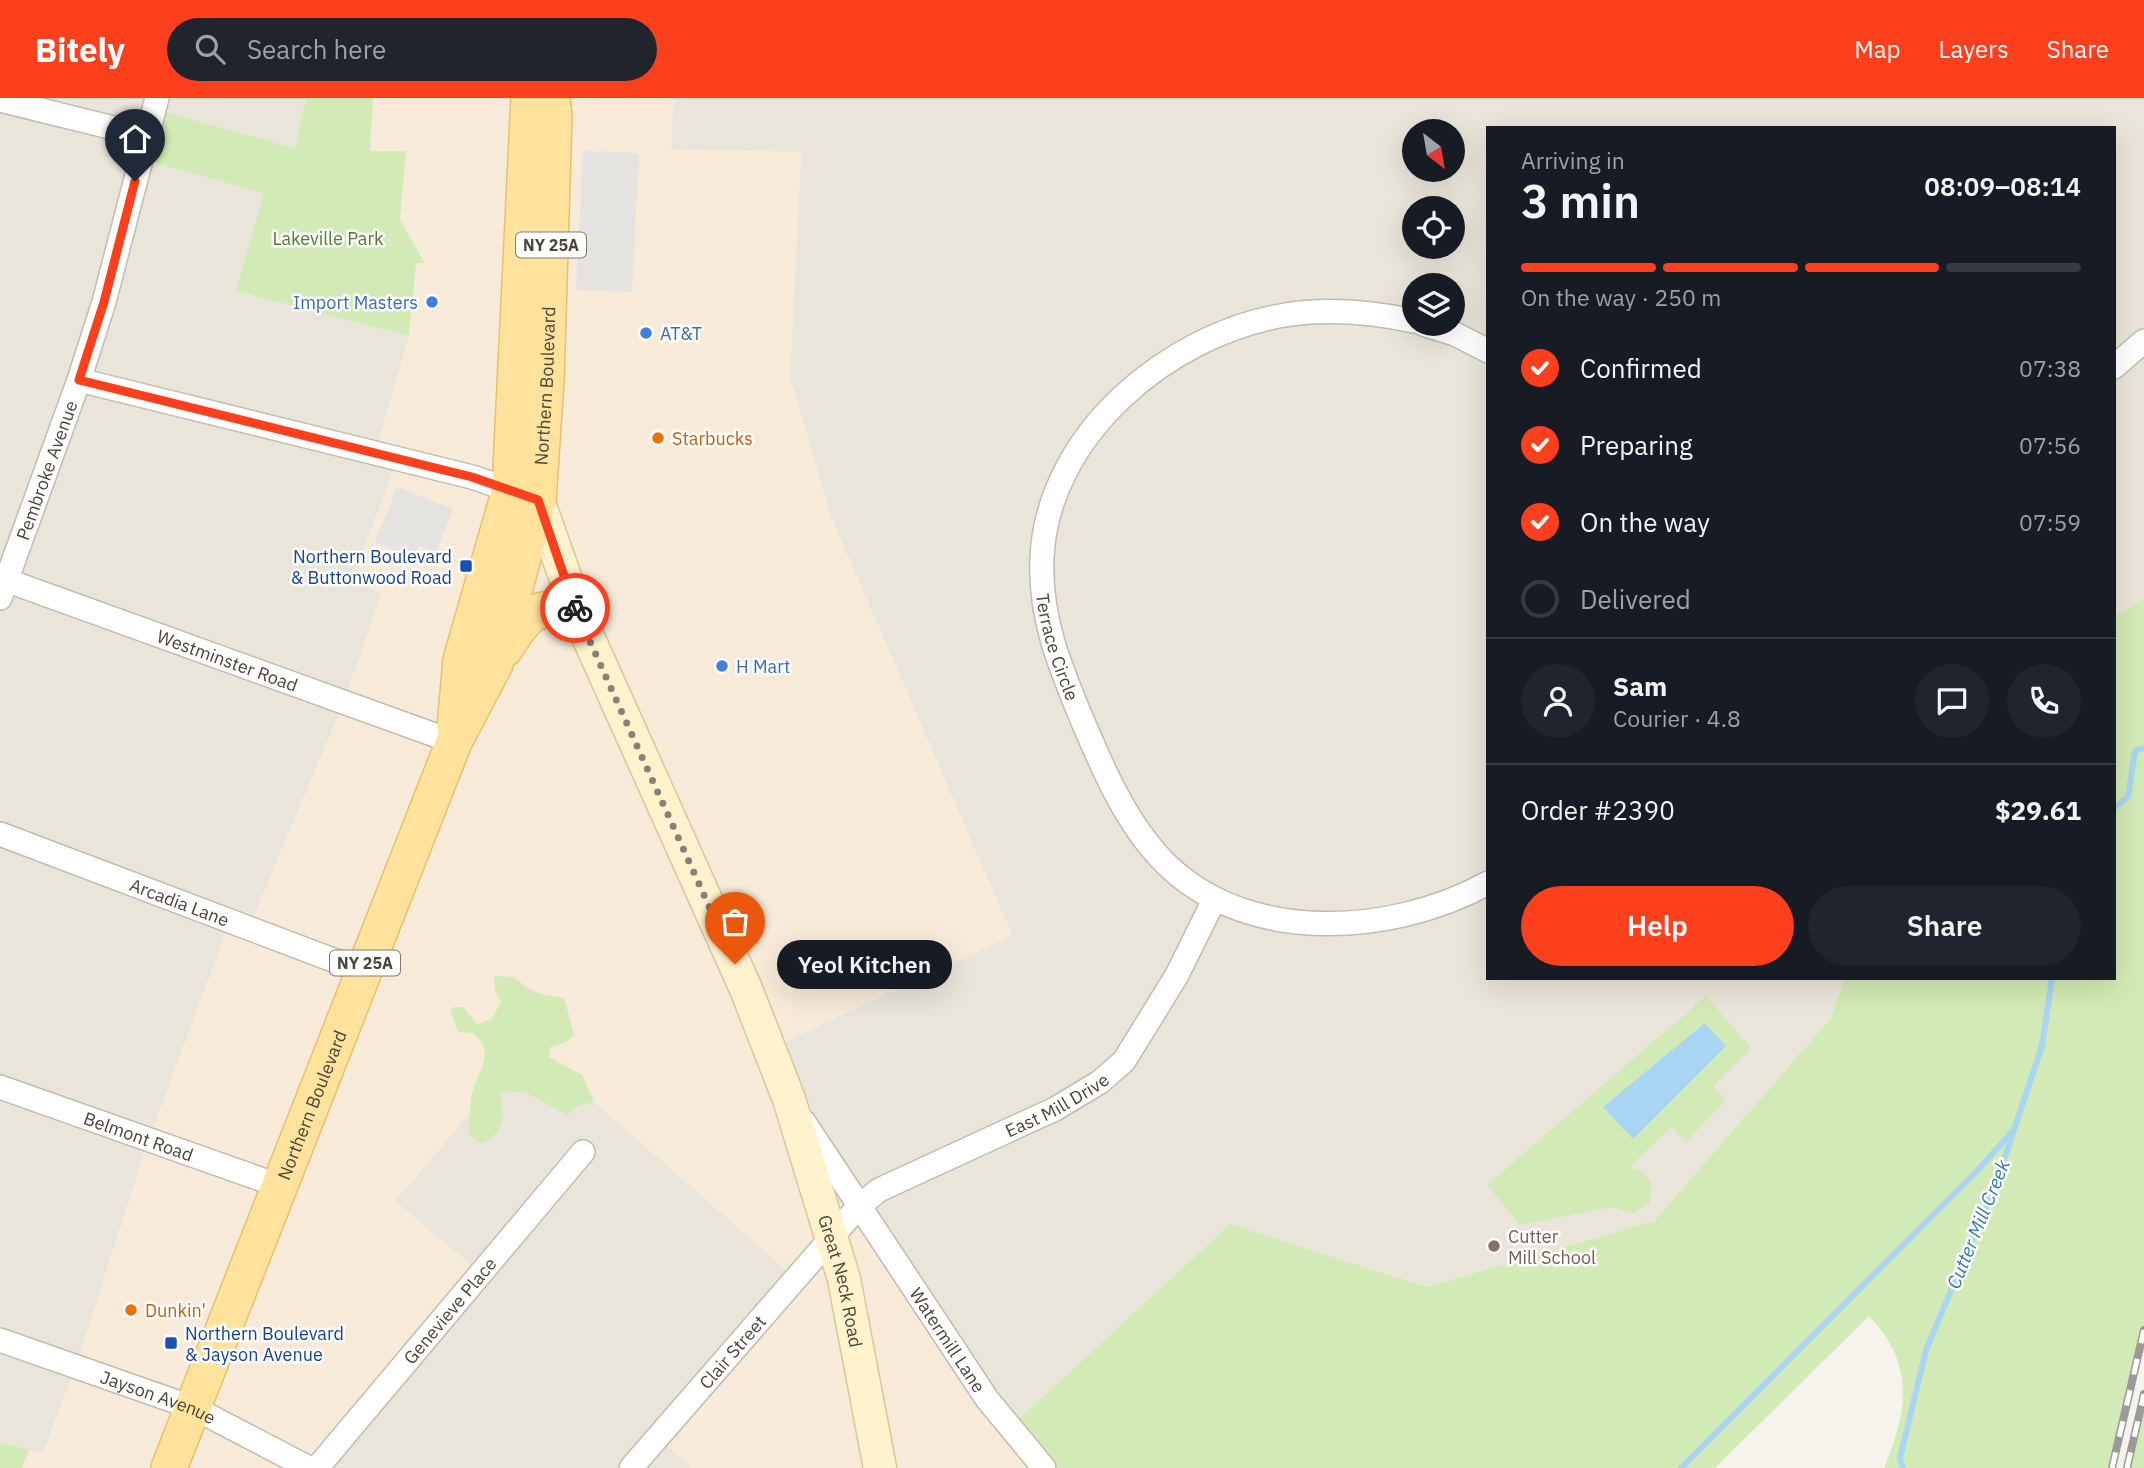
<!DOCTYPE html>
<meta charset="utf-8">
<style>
:root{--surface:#171b24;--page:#20242c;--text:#f1f3f6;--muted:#9ea1a6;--line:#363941;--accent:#fc3f1d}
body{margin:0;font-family:"IBM Plex Sans",sans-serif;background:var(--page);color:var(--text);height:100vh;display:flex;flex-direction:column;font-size:26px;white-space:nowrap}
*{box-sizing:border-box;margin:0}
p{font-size:23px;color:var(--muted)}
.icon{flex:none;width:38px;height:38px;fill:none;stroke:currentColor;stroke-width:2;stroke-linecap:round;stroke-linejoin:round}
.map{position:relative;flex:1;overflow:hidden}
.sheet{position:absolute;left:1486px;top:28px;width:630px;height:854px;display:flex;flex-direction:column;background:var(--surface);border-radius:0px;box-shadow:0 7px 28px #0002}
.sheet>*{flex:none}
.needle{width:46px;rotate:149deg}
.fabs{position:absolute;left:1402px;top:21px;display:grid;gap:14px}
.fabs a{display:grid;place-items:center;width:63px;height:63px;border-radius:50%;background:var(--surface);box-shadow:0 7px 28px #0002;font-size:35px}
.pin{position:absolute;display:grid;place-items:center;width:60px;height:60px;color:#fff;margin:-72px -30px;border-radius:50% 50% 50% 0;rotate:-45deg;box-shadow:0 0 7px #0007}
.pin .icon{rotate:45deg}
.courier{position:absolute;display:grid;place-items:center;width:70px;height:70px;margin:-35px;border:5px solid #fc3f1d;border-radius:50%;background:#fff;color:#222;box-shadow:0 2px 9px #0007}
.bubble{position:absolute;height:49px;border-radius:24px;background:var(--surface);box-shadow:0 7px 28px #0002;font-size:23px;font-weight:600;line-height:49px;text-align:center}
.overview em{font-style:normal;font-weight:600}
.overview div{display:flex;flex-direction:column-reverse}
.overview{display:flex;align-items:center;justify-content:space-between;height:119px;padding:0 35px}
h1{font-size:46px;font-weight:600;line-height:52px}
.bar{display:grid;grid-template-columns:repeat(4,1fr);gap:10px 7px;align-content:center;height:84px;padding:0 35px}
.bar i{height:9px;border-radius:5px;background:var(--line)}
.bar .selected{background:var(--accent)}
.bar p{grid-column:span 4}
.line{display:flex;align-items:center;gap:18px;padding:0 35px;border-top:2px solid var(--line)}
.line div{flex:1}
.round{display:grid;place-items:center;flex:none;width:74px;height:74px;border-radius:37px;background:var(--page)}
ol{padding:0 35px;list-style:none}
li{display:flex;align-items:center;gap:21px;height:77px}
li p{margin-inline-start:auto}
li .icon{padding:7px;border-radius:50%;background:var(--accent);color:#fff;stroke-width:4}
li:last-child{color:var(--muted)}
li i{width:38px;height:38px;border:4px solid var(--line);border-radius:50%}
.primary-button{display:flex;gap:14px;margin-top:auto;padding:14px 35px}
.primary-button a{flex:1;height:80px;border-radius:42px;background:var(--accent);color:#fff;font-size:28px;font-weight:600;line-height:80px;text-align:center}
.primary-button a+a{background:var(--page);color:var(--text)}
header{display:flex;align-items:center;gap:42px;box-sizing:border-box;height:98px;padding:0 35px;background:var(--accent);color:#fff}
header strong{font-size:33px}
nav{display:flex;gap:38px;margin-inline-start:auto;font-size:24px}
.search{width:490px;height:63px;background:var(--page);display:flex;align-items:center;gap:18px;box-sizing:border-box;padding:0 24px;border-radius:38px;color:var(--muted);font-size:26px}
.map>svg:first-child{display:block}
.residential{fill:#eae5da;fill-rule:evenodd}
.commercial{fill:#f7ead8}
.green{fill:#d2eab5}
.parking{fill:#e5e3e0}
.water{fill:#a9d4f2}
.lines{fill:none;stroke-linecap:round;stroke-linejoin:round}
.stream{stroke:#a9d4f2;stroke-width:6}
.street-casing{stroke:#c2bbae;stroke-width:26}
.secondary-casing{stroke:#d6c79b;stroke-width:35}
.primary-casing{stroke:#e6c16a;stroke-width:38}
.street{stroke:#fff;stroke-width:23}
.secondary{stroke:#fff3cd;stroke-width:32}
.primary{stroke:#ffe39c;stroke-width:35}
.rail-casing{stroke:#9a9a9a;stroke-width:8}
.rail{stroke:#fff;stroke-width:5;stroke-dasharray:16;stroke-linecap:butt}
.done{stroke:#878178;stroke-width:7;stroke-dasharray:0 12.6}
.route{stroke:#fc3f1d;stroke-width:9}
.shop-dot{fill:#3f7fe0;stroke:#fff;stroke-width:2.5}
.food-dot{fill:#e8710a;stroke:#fff;stroke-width:2.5}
.transit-dot{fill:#1a4fb4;stroke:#fff;stroke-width:2.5}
.education-dot{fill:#8d6e63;stroke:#fff;stroke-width:2.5}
.labels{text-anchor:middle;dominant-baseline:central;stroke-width:5;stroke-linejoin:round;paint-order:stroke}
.shield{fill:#fff;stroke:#817c74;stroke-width:2}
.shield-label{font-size:16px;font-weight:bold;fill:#4b4439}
.park-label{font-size:18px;fill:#4a7f2a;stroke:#fff}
.shop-label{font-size:18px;fill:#366cbe;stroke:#fff;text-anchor:start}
.street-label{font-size:18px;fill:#4b4439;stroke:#fff}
.food-label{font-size:18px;fill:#c56008;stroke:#fff;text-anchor:start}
.transit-label{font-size:18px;fill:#164399;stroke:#fff;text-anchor:end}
.education-label{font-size:18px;fill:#785e54;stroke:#fff;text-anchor:start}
.water-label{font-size:19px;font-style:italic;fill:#2e7ab2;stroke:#fff}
</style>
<header>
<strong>Bitely</strong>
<div class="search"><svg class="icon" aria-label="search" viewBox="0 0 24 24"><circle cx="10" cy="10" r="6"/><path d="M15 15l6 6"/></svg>Search here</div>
<nav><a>Map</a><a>Layers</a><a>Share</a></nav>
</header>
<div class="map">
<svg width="2144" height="1370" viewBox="0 0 2144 1370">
<rect width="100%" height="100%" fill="#f6f3ec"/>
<!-- residential -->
<g class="residential">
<path d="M 0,0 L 306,0 L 295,50 L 154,11 L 265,95 L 236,193 L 409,238 L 376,355 L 398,361 L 354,476 L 381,497 L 344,604 L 249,830 L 230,824 L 149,1041 L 76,1268 L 43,1356 L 0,1344 Z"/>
<path d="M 673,0 L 2144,0 L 2144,501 L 2114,518 L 2114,30 L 1488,30 L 1488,880 L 1845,880 L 1831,920 L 1654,1123 L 1425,1189 L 1230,1126 L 1009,1330 L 769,951 L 1012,837 L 831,419 L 790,279 L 801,54 L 671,52 ZM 1414,33 L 1452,33 L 1452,72 L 1414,72 ZM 1414,110 L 1452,110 L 1452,149 L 1414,149 ZM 1414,187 L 1452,187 L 1452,226 L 1414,226 Z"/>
<path d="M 528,946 L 795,1179 L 659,1339 L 692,1370 L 317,1370 L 479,1174 L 395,1103 Z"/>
</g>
<!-- commercial -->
<path class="commercial" d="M 373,0 L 673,0 L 671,52 L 801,54 L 790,279 L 831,419 L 1012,837 L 769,951 L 776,970 L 1044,1370 L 692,1370 L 658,1338 L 795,1179 L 528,946 L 395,1103 L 479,1174 L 317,1370 L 22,1370 L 29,1352 L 44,1356 L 76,1268 L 149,1041 L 230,824 L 249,830 L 344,604 L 381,497 L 354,477 L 398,361 L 375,355 L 409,238 L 416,165 L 425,164 L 400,122 L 406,53 L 370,54 Z"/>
<!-- green -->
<g class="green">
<path d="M 306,0 L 373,0 L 370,53 L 406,53 L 400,122 L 425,165 L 416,165 L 409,238 L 236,193 L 264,95 L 141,61 L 154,11 L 295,50 Z"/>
<path d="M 2144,501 L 2144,1232 L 2112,1370 L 1884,1370 C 1908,1313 1915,1265 1869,1218 L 1715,1370 L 1044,1370 L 1009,1330 L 1230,1126 L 1426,1189 L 1654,1123 L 1831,920 L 1845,880 L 2114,880 L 2114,518 Z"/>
<path d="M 494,878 L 514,879 C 534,896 538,896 564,900 L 574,937 L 565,945 L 550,949 L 549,959 L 582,977 L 594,1003 L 576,1009 L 567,1017 L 527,995 L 500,993 C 504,1015 507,1037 480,1045 L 469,1036 C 469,1027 470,1004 472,996 C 477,972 498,956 473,935 L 458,934 L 450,912 L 454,909 L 463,909 L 477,926 L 492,921 L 501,904 L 495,893 Z"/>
<path d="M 1706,898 L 1751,950 L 1713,988 L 1726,1002 L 1686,1044 L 1672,1029 L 1629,1069 L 1642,1073 L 1651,1084 L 1650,1105 L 1632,1116 L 1613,1109 L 1520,1127 L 1487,1087 Z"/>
<path d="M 2144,1296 L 2144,1370 L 2127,1370 L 2129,1362 Z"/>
<path d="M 0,1344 L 29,1352 L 22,1370 L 0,1370 Z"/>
</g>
<!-- parking -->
<g class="parking">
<path d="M 583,53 L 639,55 L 632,194 L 576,192 Z"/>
<path d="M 397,389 L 453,411 L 436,455 L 419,448 L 414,461 L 375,445 Z"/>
</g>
<!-- water -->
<path class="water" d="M 1705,925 L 1726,948 L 1633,1041 L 1603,1009 Z"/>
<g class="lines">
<!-- stream -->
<g class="stream">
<path d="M 2114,710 L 2128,699 L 2135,653 L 2144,650"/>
<path d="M 1681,1370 L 1977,1073 L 2011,1035"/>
<path d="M 1903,1370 L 1900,1360 L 1926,1252 L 1996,1086 L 2042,948 L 2052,880"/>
</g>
<!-- street casing -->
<g class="street-casing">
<g id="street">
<path d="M 0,2 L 146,38"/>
<path id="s1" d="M 1414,223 C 1371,214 1329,210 1285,217 C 1169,236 1048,336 1042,459 C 1039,519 1060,569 1083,624 C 1102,668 1122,716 1154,753 C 1234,848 1388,840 1488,785"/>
<path d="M 1423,226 L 1455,236 L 1488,253"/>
<path d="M 2114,269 L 2144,243"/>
<path d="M 79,282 L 472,379 L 510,392"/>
<path id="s2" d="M 0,480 L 454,644"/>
<path id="s3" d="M 0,500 L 79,282 L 104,204 L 157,0"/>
<path id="s4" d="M 0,736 L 362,873"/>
<path id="s5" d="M 0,989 L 277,1087"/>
<path id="s6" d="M 804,1024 L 987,1301 L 1044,1370"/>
<path id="s7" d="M 0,1242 L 194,1310 L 309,1370"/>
<path id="s8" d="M 317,1370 L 583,1054"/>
<path id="s9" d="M 631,1370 L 858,1109 L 879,1092 L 1055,1011 L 1100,984 L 1124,963 L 1177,877 L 1214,802"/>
</g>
</g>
<!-- secondary casing -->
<g class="secondary-casing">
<g id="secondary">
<path id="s10" d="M 528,398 L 538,402 L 580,521 L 746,891 L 789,1001 L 844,1181 L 880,1370"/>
</g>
</g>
<!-- primary casing -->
<g class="primary-casing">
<g id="primary">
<path d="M 505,551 C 525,518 540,498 580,521"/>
<path d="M 455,629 L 461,562 L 510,392 L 529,0"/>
<path id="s11" d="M 169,1370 L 454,644 L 495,566 L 538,402 L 546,283 L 554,17 L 552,0"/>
</g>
</g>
<!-- street -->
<use href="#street" class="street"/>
<!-- secondary -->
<use href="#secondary" class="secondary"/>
<!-- primary -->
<use href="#primary" class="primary"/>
<!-- rail casing -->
<g class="rail-casing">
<g id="rail">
<path d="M 2112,1370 L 2144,1232"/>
<path d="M 2127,1370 L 2144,1296"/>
</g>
</g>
<!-- rail -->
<use href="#rail" class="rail"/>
</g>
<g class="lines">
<!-- done -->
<path class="done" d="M 575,510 L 735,866"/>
<!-- route -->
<path class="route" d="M 135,83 L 104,204 L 79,282 L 472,379 L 538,402 L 575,510"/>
</g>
<!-- markers -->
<g class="shop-dot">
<circle cx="432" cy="204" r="7"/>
<circle cx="646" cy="235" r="7"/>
<circle cx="722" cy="568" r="7"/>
</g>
<g class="food-dot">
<circle cx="658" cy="340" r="7"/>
<circle cx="131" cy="1212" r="7"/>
</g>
<g class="transit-dot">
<rect x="459" y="461" width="14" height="14" rx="3.5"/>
<rect x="164" y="1238" width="14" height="14" rx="3.5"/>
</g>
<circle class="education-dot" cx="1494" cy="1148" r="7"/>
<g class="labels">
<!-- shield labels -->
<g class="shield">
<rect x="516" y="134.5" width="70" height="25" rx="5"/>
<rect x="330" y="852.5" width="70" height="25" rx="5"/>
</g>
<g class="shield-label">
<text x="551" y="147">NY 25A</text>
<text x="365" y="865">NY 25A</text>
</g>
<!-- park labels -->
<g class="park-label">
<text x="328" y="140">Lakeville Park</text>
</g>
<!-- shop labels -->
<g class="shop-label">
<text x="418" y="204" text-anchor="end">Import Masters</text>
<text x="660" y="235">AT&amp;T</text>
<text x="736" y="568">H Mart</text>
</g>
<!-- street labels -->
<g class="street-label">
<text stroke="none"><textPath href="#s11" startOffset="1152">Northern Boulevard</textPath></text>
<text stroke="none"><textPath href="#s3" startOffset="136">Pembroke Avenue</textPath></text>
<text stroke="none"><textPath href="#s1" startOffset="590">Terrace Circle</textPath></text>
<text stroke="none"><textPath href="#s2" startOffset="242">Westminster Road</textPath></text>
<text stroke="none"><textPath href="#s4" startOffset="192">Arcadia Lane</textPath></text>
<text stroke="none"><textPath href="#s9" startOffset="570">East Mill Drive</textPath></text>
<text stroke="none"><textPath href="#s11" startOffset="390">Northern Boulevard</textPath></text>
<text stroke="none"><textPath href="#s5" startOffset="147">Belmont Road</textPath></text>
<text stroke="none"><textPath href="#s10" startOffset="850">Great Neck Road</textPath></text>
<text stroke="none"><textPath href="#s8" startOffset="206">Genevieve Place</textPath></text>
<text stroke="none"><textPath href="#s6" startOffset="261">Watermill Lane</textPath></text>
<text stroke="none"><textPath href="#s9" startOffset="154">Clair Street</textPath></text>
<text stroke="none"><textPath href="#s7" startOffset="168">Jayson Avenue</textPath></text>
</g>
<!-- food labels -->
<g class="food-label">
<text x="672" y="340">Starbucks</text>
<text x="145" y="1212">Dunkin'</text>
</g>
<!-- transit labels -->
<g class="transit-label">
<text x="452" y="458">Northern Boulevard<tspan x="452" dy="21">&amp; Buttonwood Road</tspan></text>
<text x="185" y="1235" text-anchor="start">Northern Boulevard<tspan x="185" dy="21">&amp; Jayson Avenue</tspan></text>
</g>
<!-- education labels -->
<g class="education-label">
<text x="1508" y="1138">Cutter<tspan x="1508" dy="21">Mill School</tspan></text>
</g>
<!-- water labels -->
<g class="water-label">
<text transform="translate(1978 1126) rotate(-68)">Cutter Mill Creek</text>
</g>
</g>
</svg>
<div class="fabs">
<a><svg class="needle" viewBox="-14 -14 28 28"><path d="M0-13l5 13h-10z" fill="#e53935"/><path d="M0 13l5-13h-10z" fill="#9ea1a6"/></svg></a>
<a><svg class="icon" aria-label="locate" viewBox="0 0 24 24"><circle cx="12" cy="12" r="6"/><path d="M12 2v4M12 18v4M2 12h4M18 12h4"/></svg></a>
<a><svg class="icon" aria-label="layers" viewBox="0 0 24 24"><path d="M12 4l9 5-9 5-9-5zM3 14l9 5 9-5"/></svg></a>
</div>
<div class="pin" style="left:735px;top:866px;background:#ea580c"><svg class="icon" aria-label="bag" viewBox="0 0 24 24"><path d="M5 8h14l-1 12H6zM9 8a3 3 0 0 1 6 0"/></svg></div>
<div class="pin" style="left:135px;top:83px;background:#1f2937"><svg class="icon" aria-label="home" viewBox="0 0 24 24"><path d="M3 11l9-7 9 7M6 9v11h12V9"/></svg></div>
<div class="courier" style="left:575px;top:510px"><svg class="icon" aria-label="bike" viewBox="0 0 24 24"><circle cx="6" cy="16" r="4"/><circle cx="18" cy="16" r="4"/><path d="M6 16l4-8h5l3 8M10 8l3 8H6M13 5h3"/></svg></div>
<div class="bubble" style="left:777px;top:842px;width:175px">Yeol Kitchen</div>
<section class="sheet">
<div class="overview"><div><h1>3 min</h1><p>Arriving in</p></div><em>08:09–08:14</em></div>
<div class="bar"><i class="selected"></i><i class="selected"></i><i class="selected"></i><i></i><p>On the way · 250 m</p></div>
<ol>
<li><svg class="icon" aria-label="check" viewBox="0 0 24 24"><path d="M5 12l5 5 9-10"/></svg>Confirmed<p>07:38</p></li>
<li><svg class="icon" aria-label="check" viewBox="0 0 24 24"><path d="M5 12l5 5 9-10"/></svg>Preparing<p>07:56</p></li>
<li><svg class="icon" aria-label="check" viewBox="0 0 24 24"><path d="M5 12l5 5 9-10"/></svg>On the way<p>07:59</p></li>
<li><i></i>Delivered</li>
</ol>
<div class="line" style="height:126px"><a class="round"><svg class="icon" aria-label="person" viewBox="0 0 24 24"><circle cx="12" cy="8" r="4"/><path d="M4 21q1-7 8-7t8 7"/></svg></a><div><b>Sam</b><p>Courier · 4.8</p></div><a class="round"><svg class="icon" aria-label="chat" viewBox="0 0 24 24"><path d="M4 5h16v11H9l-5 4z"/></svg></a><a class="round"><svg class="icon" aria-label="phone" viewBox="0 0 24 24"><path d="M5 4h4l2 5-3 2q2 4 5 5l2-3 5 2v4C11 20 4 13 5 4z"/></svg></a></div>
<div class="line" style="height:91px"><div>Order #2390</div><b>$29.61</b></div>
<div class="primary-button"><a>Help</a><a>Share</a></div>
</section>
</div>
